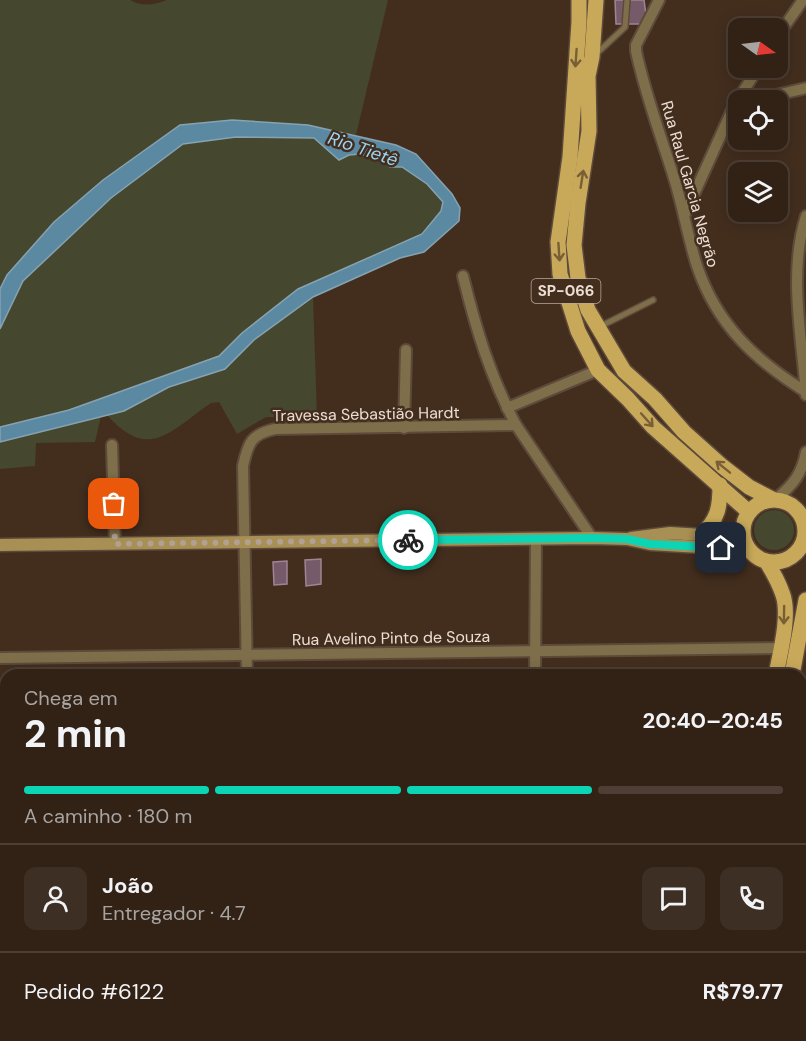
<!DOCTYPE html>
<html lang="pt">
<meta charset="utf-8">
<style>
:root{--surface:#322216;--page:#3d2f23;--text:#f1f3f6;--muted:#a8a4a1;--line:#4d3f35;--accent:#0bd5b5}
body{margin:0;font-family:"DM Sans",sans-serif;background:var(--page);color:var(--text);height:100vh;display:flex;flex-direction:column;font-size:22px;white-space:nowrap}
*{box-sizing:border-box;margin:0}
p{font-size:20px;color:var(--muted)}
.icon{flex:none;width:33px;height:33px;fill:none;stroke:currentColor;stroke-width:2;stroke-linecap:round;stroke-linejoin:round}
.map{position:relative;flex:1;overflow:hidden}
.details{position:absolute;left:0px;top:669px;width:807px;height:372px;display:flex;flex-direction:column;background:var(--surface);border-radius:18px 18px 0 0;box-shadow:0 3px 15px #0003,0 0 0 2px var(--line)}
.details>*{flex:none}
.needle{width:39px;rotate:104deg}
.fabs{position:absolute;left:728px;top:18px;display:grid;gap:12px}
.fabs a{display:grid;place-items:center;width:60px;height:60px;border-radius:12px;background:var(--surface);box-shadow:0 3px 15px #0003,0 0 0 2px var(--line);font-size:30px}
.pin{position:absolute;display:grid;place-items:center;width:51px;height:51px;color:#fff;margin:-26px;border-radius:12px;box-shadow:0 3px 9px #0006}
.courier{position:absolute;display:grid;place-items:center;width:60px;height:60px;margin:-30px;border:4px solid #0bd5b5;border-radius:50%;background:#fff;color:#222;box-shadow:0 2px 8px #0007}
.summary em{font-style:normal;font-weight:700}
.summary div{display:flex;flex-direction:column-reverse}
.summary{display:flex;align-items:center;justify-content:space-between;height:102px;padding:0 24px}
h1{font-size:39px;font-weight:700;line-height:45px}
.bar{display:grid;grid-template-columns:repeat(4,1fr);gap:9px 6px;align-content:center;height:72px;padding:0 24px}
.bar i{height:8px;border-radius:4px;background:var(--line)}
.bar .current{background:var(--accent)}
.bar p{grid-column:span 4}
.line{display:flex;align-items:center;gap:15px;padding:0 24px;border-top:2px solid var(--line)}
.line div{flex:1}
.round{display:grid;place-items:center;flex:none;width:63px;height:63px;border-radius:12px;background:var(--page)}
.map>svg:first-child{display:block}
.green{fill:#45472f}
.water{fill:#5c89a2;stroke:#87a2b1;stroke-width:1.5}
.building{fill:#755b69;stroke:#a08493;stroke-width:1.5}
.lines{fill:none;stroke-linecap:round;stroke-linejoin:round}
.service-casing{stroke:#5e4a3b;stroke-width:8}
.minor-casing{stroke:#5e4a3b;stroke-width:14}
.secondary-casing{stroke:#5e4a3b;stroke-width:15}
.primary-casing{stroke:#5e4a3b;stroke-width:18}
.service{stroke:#7e6f4a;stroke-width:5}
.minor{stroke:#7e6f4a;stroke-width:10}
.secondary{stroke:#a88f54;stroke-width:12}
.primary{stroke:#c8a95a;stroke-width:15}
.oneway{stroke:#785f36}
.done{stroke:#b1a094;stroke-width:6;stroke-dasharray:0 10.8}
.route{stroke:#0bd5b5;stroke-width:8}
.labels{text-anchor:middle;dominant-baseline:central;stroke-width:5;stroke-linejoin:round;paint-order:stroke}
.shield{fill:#432e1e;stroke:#b9a99d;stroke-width:1.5}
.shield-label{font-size:15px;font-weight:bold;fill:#ecded4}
.street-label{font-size:16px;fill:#ecded4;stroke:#432e1e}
.water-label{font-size:18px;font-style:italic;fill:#9cd6f6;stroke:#432e1e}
</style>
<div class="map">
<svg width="806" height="1041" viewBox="0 0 806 1041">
<rect width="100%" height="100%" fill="#432e1e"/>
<!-- green -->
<g class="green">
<path d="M 0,0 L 130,0 C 141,7 155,5 167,0 L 388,0 L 356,135 L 308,125 L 232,120 L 180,125 L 103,180 L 54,222 L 7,275 L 0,289 Z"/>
<path d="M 236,137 L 314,138 L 339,160 L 349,155 L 360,154 L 378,159 L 390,167 L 402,167 L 428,184 L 443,202 L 441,211 L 422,234 L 298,289 L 242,333 L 219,356 L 69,410 L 0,427 L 0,329 L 23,281 L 111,198 L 183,144 Z"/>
<path d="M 313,297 L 317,418 L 266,417 L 237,434 L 219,402 L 211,403 C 170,431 149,462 107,415 L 124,411 L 169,387 L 224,369 L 254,340 Z"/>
<path d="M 101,416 L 95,442 L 36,443 L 35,466 L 0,469 L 0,442 Z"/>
<circle cx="774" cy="530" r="20"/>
<path d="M 806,719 L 806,841 L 801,841 L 801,721 Z"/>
</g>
<!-- water -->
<path class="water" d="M 232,120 L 308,125 L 396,145 L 416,154 L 452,194 L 460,208 L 459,221 L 424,252 L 400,258 L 313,297 L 254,340 L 225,369 L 169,387 L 124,411 L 0,442 L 0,427 L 69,410 L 219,356 L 242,333 L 298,289 L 422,234 L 441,211 L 443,202 L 427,184 L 402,167 L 390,167 L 378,159 L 360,154 L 349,155 L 339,160 L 314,138 L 236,137 L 183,144 L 111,198 L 23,281 L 0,329 L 0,289 L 7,275 L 54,222 L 103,180 L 180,125 Z"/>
<!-- building -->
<g class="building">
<path d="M 615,0 L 644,0 L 646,15 L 641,24 L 616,24 Z"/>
<path d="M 321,559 L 321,584 L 306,586 L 305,560 Z"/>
<path d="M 287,561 L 287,584 L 274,585 L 273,562 Z"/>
</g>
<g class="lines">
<!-- service casing -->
<g class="service-casing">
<g id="service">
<path d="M 596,54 L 625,27 L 627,0"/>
<path d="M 601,326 L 653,300"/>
</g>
</g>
<!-- minor casing -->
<g class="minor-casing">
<g id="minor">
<path d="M 659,0 L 636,45 L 636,51 C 645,94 661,136 674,178 C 683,207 688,238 697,266 C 717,325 755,360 806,392"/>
<path d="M 777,37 L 803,0"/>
<path d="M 755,100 L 806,88"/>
<path d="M 685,214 L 734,106 L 758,68"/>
<path d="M 463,276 C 476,329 490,376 516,425 L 592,538"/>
<path d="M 806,395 C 802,337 788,273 806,216"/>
<path d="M 507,408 L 598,370"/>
<path d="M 404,428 L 406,350"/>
<path d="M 112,445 L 115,544"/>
<path d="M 776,499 C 793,485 802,474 806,452"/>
<path d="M 805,524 L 806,521"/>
<path d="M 0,658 L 781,648"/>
<path d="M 247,675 L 243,466 C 248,442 252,434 275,429 L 516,425"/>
<path d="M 535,675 L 536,538"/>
<path d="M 0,768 L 6,768"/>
<path d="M 0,878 L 6,878"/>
<path d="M 0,997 L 6,997"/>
<path d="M 236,1035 L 236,1041"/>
<path d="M 534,1041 L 534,1035"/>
</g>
</g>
<!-- secondary casing -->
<g class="secondary-casing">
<g id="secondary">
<path d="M 631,538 L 670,533 L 719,536 L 743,531"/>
<path d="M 0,545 L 592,538 L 627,539 L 650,544 L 749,550"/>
</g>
</g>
<!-- primary casing -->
<g class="primary-casing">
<g id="primary">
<path d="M 579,0 L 579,22 L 570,157 L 558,242 L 560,274 L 578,331 L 598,370 L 628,399 L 653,427 L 749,512"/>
<path d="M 596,0 L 592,57 L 588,76 L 589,131 L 578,203 L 574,245 L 578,278 L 588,310 L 624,371 L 655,399 L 684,432 L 722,466 L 749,487 L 772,499"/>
<circle cx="774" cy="531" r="31"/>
<path d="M 702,535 C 718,518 720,508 720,485"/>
<path d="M 766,561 C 773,572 779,583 783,595 C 790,616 780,653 776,675"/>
<path d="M 792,675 L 806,600"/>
<path d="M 801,1025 L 806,1032"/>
<path d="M 788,1035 L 792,1041"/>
</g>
</g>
<!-- service -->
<use href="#service" class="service"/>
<!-- minor -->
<use href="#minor" class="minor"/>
<!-- secondary -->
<use href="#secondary" class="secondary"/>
<!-- primary -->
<use href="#primary" class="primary"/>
</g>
<!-- one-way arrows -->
<defs><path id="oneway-shaft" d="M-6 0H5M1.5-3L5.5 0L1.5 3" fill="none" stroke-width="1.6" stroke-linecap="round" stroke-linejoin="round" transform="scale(1.5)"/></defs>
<g class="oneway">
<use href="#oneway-shaft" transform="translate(576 58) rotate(94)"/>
<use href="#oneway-shaft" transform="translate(582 179) rotate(-81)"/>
<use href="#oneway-shaft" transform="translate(559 252) rotate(86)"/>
<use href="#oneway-shaft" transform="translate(647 420) rotate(48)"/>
<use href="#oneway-shaft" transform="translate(723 467) rotate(-141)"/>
<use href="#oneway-shaft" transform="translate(784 615) rotate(91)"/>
</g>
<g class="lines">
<!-- done -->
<path class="done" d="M 114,504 L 115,544 L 408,540"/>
<!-- route -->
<path class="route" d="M 408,540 L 592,538 L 627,539 L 650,544 L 721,548"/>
</g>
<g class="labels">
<!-- shield labels -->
<rect class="shield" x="531.5" y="279" width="69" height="24" rx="4.5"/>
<g class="shield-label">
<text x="566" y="291">SP-066</text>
</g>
<!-- street labels -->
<g class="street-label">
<text transform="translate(690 184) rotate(74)">Rua Raul Garcia Negrão</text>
<text transform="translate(366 414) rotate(-1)">Travessa Sebastião Hardt</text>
<text transform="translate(391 638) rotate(-1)">Rua Avelino Pinto de Souza</text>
</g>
<!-- water labels -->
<g class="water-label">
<text transform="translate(363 149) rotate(19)">Rio Tietê</text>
</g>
</g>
</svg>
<div class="fabs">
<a><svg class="needle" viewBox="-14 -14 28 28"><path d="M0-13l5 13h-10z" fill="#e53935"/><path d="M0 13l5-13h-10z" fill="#a8a4a1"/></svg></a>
<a><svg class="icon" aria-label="locate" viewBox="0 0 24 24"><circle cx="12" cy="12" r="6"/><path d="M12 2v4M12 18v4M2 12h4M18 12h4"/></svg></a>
<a><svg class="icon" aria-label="layers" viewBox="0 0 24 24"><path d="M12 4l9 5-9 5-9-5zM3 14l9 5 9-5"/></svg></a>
</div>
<div class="pin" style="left:114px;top:504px;background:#ea580c"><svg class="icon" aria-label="bag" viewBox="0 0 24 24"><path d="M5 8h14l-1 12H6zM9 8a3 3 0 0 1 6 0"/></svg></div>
<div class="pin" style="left:721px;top:548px;background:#1f2937"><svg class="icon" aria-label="home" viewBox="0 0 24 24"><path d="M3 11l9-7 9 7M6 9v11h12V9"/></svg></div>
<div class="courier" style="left:408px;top:540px"><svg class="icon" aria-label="bike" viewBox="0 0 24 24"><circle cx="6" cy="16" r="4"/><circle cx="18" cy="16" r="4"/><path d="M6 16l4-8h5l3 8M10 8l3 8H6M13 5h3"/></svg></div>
<section class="details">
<div class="summary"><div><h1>2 min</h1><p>Chega em</p></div><em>20:40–20:45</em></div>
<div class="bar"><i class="current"></i><i class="current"></i><i class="current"></i><i></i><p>A caminho · 180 m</p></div>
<div class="line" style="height:108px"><a class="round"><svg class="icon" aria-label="person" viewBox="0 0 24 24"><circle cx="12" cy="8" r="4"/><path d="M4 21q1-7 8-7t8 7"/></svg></a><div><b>João</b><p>Entregador · 4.7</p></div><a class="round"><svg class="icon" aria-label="chat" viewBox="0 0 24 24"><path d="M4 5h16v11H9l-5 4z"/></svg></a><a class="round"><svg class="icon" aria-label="phone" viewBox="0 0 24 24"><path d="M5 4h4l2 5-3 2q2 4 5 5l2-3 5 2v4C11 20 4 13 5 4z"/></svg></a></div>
<div class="line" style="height:78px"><div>Pedido #6122</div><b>R$79.77</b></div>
</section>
</div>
